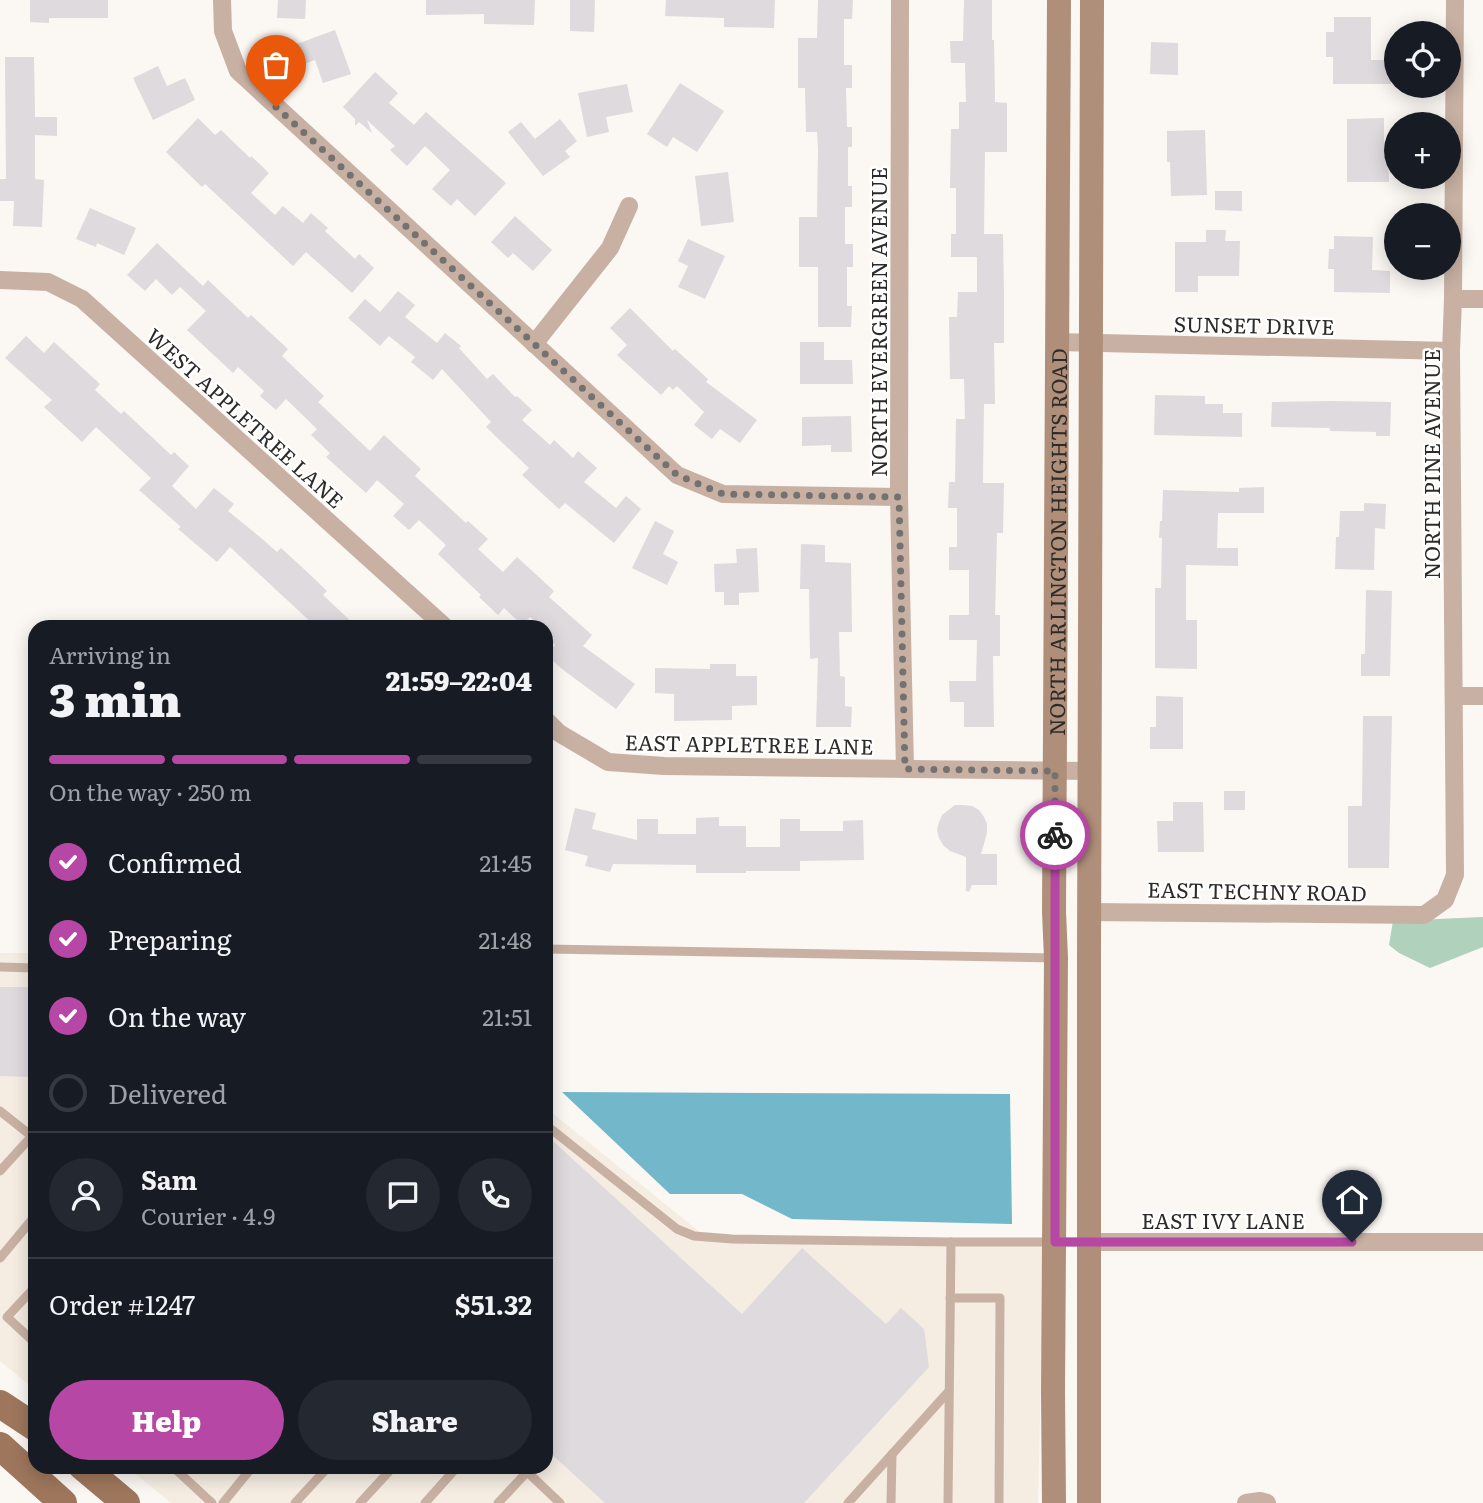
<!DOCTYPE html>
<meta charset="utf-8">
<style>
:root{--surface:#171b24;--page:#242831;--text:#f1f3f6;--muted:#9ea1a6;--line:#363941;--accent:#b747a4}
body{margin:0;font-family:Literata,serif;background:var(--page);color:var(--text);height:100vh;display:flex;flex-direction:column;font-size:26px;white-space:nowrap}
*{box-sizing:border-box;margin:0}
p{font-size:23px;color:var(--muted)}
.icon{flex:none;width:38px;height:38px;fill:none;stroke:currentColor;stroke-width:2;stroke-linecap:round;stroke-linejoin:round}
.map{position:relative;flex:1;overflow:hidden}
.sheet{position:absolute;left:28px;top:620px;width:525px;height:854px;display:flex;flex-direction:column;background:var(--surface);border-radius:21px;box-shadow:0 4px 18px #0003}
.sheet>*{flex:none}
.buttons{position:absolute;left:1384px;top:21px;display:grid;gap:14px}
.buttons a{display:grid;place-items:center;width:77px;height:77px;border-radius:50%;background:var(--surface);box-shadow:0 4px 18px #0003;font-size:35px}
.pin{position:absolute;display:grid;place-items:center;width:60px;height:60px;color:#fff;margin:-72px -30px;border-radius:50% 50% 50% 0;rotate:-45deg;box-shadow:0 0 7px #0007}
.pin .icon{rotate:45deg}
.courier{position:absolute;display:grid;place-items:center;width:70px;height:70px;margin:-35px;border:5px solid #b747a4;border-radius:50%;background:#fff;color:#222;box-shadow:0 2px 9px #0007}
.head em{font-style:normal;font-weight:800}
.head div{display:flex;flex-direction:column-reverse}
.head{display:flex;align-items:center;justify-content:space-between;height:119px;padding:0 21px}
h1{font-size:46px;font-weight:800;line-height:52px}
.bar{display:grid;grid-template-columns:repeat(4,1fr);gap:10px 7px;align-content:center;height:84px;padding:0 21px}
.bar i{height:9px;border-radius:5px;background:var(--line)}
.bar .on{background:var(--accent)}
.bar p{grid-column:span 4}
.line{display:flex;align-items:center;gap:18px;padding:0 21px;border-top:2px solid var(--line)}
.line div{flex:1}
.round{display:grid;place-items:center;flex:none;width:74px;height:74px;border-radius:37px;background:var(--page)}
ol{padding:0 21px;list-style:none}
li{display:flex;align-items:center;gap:21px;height:77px}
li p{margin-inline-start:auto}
li .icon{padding:7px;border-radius:50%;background:var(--accent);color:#fff;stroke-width:4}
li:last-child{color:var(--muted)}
li i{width:38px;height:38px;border:4px solid var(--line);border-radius:50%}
.cta{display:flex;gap:14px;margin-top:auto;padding:14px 21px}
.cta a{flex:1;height:80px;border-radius:42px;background:var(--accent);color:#fff;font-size:28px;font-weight:800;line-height:80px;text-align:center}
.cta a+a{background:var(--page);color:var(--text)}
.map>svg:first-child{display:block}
.built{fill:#f5ede2}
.green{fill:#b0d1bb}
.water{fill:#72b7ca}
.building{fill:#dfdadd}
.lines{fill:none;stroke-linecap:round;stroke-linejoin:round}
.service{stroke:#c8b1a3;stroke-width:9}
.minor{stroke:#c8b1a3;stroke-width:18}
.secondary{stroke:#b08f7a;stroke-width:24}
.primary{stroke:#9e765c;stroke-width:28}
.done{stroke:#747270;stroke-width:7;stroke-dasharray:0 12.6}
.route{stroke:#b747a4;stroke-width:9}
.labels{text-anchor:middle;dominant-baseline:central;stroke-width:5;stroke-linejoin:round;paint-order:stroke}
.street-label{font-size:21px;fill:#2c2b29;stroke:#fff}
</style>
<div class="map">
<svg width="1483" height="1503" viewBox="0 0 1483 1503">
<rect width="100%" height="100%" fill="#fbf7f3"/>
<!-- built -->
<g class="built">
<path d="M 0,953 L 35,953 L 35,1390 L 0,1361 Z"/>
<path d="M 546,1108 L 711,1241 L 1044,1245 L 1038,1503 L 171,1503 L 127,1467 L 546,1466 Z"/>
</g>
<!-- green -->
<path class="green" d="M 1483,917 L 1483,947 L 1430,968 L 1399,953 L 1389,945 L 1393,921 Z"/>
<!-- water -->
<path class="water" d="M 562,1092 L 1010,1094 L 1012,1224 L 792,1219 L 742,1194 L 670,1194 Z"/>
<!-- building -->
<g class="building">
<path d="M 30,0 L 108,0 L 108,18 L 49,18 L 49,23 L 30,22 Z"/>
<path d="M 278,0 L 306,0 L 305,19 L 277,18 Z"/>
<path d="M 426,0 L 535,0 L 534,25 L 484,24 L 484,14 L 426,15 Z"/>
<path d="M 570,0 L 595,0 L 594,32 L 570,31 Z"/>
<path d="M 666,0 L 775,0 L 774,28 L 724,27 L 724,18 L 665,16 Z"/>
<path d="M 818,0 L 853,0 L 852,19 L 844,19 L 844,65 L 852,65 L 852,88 L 846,88 L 847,127 L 852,127 L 852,147 L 848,147 L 848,186 L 852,186 L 852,207 L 845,207 L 845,244 L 853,244 L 853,267 L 847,267 L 847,306 L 852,306 L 851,327 L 818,327 L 818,267 L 799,267 L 799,217 L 817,217 L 818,148 L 817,132 L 806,132 L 805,88 L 798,88 L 798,38 L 817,38 Z"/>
<path d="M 964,0 L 992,0 L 992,40 L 994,40 L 995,102 L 1007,103 L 1007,152 L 985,152 L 984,234 L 1003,234 L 1004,293 L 1004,343 L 994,343 L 995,404 L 984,404 L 983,483 L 1004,483 L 1003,533 L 997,533 L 995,615 L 1000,615 L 1000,656 L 993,656 L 994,727 L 964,727 L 964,702 L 950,702 L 949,681 L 976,681 L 977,640 L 949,640 L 949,615 L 969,615 L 969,570 L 949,570 L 949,547 L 957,547 L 957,508 L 948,508 L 949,482 L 955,482 L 956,419 L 965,419 L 964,379 L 950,379 L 949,317 L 957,317 L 958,292 L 977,292 L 977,257 L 951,257 L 951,234 L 956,234 L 956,188 L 950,188 L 951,129 L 959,129 L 959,102 L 966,102 L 965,63 L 951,63 L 950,41 L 963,41 Z"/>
<path d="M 1334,17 L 1371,17 L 1371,60 L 1390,60 L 1391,84 L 1333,84 L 1333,57 L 1326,57 L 1326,32 L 1334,32 Z"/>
<path d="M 335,30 L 351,74 L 323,83 L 315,60 L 301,65 L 294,45 Z"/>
<path d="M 1151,42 L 1178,43 L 1178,75 L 1150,74 Z"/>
<path d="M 5,57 L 34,57 L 35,117 L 57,117 L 57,136 L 35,135 L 35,179 L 44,180 L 42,227 L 13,226 L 14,201 L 0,201 L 0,179 L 6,179 Z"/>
<path d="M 158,66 L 167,86 L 185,78 L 195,100 L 153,120 L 133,78 Z"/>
<path d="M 375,72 L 398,93 L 389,103 L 414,125 L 426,112 L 506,183 L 475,216 L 457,199 L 451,206 L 432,189 L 450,170 L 425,146 L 407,166 L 390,150 L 395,146 L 367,120 L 372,133 L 359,122 L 355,126 L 355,119 L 343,107 Z"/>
<path d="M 680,83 L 724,111 L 697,152 L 673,137 L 667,147 L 647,134 Z"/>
<path d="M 627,84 L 633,112 L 606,117 L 609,132 L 587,137 L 578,93 Z"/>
<path d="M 198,118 L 215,135 L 221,130 L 250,158 L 251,156 L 269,173 L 251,193 L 275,215 L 283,206 L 303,223 L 311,213 L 328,228 L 325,231 L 355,259 L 359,254 L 374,268 L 352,293 L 306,252 L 293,266 L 205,184 L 202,187 L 166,152 Z"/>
<path d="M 1384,118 L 1384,156 L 1388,156 L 1389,182 L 1347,182 L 1347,119 Z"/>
<path d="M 560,119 L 577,141 L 565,151 L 570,157 L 543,176 L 508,132 L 521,122 L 535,139 Z"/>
<path d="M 1205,130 L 1207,195 L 1171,196 L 1170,162 L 1167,162 L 1167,131 Z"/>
<path d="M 728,172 L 734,222 L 701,226 L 695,176 Z"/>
<path d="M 1215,191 L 1242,191 L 1242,211 L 1215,210 Z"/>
<path d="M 90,208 L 136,228 L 124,255 L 97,243 L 96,247 L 76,239 Z"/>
<path d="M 515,216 L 552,250 L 533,271 L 513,253 L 508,258 L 491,242 Z"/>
<path d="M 1206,230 L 1226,230 L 1225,241 L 1240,241 L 1239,276 L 1198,276 L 1198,292 L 1175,292 L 1175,242 L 1206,242 Z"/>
<path d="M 1334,236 L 1373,237 L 1372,270 L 1390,271 L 1390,293 L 1334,292 L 1334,269 L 1328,269 L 1329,249 L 1334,249 Z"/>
<path d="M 688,239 L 725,256 L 705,299 L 678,287 L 688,266 L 678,261 Z"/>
<path d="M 157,243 L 203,286 L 208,280 L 248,318 L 251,315 L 288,349 L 282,356 L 324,396 L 318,402 L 370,451 L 384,435 L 421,469 L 415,476 L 466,523 L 468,521 L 488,539 L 478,549 L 503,572 L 517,557 L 554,591 L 549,597 L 592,635 L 583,646 L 635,684 L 616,709 L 562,669 L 546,655 L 555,645 L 551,642 L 554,638 L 546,632 L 546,626 L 540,626 L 530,617 L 522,625 L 504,608 L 498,615 L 479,597 L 481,595 L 438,554 L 446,545 L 419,520 L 409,530 L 393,516 L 404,504 L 377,480 L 366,493 L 326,457 L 330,453 L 311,435 L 317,429 L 286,399 L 276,410 L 260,396 L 264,391 L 238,367 L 233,373 L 187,330 L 206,311 L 180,287 L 172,295 L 156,279 L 145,291 L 127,275 Z"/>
<path d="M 398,291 L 415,305 L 405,317 L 437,343 L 445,333 L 461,346 L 459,348 L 487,379 L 493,374 L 515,397 L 517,396 L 532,410 L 522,420 L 550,445 L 554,440 L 573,458 L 578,451 L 597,468 L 584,482 L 616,508 L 626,496 L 641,509 L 614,543 L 565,503 L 559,509 L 522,475 L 529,468 L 486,427 L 491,422 L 442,369 L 433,380 L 411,362 L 415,357 L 389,336 L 380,346 L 348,318 L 365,299 L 380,312 Z"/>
<path d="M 630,308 L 673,351 L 675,349 L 708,379 L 706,382 L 757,420 L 740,443 L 720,429 L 712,439 L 694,425 L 704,412 L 677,386 L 673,390 L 669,386 L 661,395 L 617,355 L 627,345 L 610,328 Z"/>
<path d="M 26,336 L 44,353 L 54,342 L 100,384 L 95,390 L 121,414 L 124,411 L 171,455 L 174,452 L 189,466 L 172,486 L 196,509 L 214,488 L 234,504 L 228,511 L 260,537 L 277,552 L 281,548 L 304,569 L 327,591 L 323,595 L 356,626 L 315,626 L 230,547 L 217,562 L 178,529 L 181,527 L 139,490 L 151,478 L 96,427 L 82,442 L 44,407 L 52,400 L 5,358 Z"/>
<path d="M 800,342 L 824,342 L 824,360 L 852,360 L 853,384 L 800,384 Z"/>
<path d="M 1155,395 L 1205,396 L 1205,404 L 1223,404 L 1223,413 L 1242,413 L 1242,437 L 1154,435 Z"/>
<path d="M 1330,401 L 1391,402 L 1390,436 L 1376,436 L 1376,432 L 1330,431 L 1330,428 L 1271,427 L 1272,402 Z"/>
<path d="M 851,416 L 852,452 L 831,452 L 831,445 L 802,446 L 802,417 Z"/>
<path d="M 1264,487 L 1264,513 L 1218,513 L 1217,548 L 1238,548 L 1238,566 L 1186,565 L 1186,620 L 1197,620 L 1197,669 L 1155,668 L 1155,588 L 1161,588 L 1162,538 L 1159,538 L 1160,521 L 1162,521 L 1163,490 L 1239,492 L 1239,488 Z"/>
<path d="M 1364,503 L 1386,504 L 1385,529 L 1375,528 L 1374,570 L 1335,569 L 1336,537 L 1339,537 L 1340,511 L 1364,511 Z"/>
<path d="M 655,521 L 674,531 L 663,554 L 678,562 L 667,585 L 632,568 Z"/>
<path d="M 801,544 L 825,545 L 825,562 L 851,563 L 852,632 L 839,632 L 840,676 L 845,677 L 845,706 L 852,707 L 851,727 L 816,727 L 818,658 L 810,659 L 809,589 L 800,589 Z"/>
<path d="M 757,548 L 759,592 L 739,593 L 739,605 L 724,605 L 724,592 L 715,592 L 714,564 L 737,563 L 736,549 Z"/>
<path d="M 1366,590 L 1392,591 L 1390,676 L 1361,676 L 1361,654 L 1365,654 Z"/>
<path d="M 710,664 L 736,664 L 736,676 L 757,676 L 757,705 L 732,706 L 732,720 L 674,721 L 674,694 L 655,693 L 655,668 L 710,669 Z"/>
<path d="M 1156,696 L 1183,697 L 1183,749 L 1150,749 L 1150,727 L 1156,727 Z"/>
<path d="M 1363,716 L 1392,716 L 1389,868 L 1348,868 L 1348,806 L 1362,806 Z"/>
<rect x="1224" y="791" width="21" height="19"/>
<path d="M 1173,802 L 1203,802 L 1204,852 L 1158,852 L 1157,821 L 1173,821 Z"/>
<path d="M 955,805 L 963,805 L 972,806 L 979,810 L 984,817 L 987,824 L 987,833 L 981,854 L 997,854 L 997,885 L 972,885 L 969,892 L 966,891 L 966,857 L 950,851 L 943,845 L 939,838 L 937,830 L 939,822 L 942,815 Z"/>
<path d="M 575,808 L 596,813 L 592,829 L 637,840 L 637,819 L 658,819 L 658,834 L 696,834 L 696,818 L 719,817 L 719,826 L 746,826 L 746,847 L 780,847 L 780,819 L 800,819 L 800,831 L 843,831 L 843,821 L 863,820 L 864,860 L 800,861 L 800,871 L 746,871 L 746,873 L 696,873 L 696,865 L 613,864 L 610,872 L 585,866 L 588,856 L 565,850 Z"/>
<path d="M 0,987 L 35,987 L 35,1077 L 0,1076 Z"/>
<path d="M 554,1142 L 742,1314 L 802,1248 L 886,1324 L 901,1308 L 924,1329 L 929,1367 L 804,1503 L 605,1503 L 546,1449 L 546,1151 Z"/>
</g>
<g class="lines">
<!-- service -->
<g class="service">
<path d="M 546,949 L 1055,958"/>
<path d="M 0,967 L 35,968"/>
<path d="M 0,1111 L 34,1138"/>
<path d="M 546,1125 L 677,1229 L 694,1236 L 732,1239 L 951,1242 L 1087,1242"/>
<path d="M 0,1171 L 31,1137"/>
<path d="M 0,1258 L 35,1216"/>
<path d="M 35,1287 L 7,1317 L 35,1343"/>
<path d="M 950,1298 L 1000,1298 L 999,1503"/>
<path d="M 172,1466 L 212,1503"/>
<path d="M 521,1466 L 560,1503"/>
<path d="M 223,1503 L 253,1466"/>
<path d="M 295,1503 L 329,1466"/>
<path d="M 360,1503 L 394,1466"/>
<path d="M 425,1503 L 458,1466"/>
<path d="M 498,1503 L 527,1472"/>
<path d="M 848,1503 L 949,1391"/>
<path d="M 891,1503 L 892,1454"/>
<path d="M 948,1503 L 951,1242"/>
</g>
<!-- minor -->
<g class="minor">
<path d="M 222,0 L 223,31 L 238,71 L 677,475 L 723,494 L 899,497"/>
<path d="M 900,0 L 899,497 L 905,769"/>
<path d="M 0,280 L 48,282 L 82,299 L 444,626"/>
<path d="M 1453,299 L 1483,299"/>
<path d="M 1057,342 L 1451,351"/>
<path d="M 534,344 L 610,248 L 629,206"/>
<path d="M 1454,696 L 1483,696"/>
<path d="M 546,720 L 559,733 L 608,762 L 664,766 L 1090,771"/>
<path d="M 1089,912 L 1424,915 L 1445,900 L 1455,875 L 1451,351 L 1453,299 L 1455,0"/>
<path d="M 1089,1242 L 1483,1242"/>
<path d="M 1246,1503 L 1260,1501 L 1267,1503"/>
</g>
<!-- secondary -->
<g class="secondary">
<path id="s1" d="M 1054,1503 L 1053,1392 L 1056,958 L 1054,912 L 1059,0"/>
<path d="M 1089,1503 L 1089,955 L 1092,0"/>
</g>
<!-- primary -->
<g class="primary">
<path d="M 0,1404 L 35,1427"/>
<path d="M 0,1446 L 63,1503"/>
<path d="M 82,1466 L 126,1503"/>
</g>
</g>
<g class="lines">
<!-- done -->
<path class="done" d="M 276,107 L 677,475 L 723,494 L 899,497 L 905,769 L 1055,771 L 1055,835"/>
<!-- route -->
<path class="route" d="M 1055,835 L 1055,1242 L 1352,1242"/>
</g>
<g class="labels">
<!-- street labels -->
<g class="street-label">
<text transform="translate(877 322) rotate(-90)">NORTH EVERGREEN AVENUE</text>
<text transform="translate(1254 324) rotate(1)">SUNSET DRIVE</text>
<text transform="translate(246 417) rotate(42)">WEST APPLETREE LANE</text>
<text transform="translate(1430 464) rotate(-90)">NORTH PINE AVENUE</text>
<text stroke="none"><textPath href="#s1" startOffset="961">NORTH ARLINGTON HEIGHTS ROAD</textPath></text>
<text transform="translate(749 743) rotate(1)">EAST APPLETREE LANE</text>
<text transform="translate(1257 890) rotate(1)">EAST TECHNY ROAD</text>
<text x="1223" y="1219">EAST IVY LANE</text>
</g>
</g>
</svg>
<div class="buttons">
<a><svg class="icon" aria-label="locate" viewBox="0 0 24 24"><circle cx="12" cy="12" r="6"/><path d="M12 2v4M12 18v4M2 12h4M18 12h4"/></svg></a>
<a>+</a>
<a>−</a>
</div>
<div class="pin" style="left:276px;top:107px;background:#ea580c"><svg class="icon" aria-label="bag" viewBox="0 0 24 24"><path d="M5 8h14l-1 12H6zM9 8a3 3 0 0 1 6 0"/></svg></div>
<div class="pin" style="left:1352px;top:1242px;background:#1f2937"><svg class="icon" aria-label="home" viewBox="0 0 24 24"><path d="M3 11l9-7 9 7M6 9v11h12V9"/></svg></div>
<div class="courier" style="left:1055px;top:835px"><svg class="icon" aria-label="bike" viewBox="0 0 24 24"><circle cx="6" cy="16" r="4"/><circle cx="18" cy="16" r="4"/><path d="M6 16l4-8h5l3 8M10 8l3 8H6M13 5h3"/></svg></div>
<section class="sheet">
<div class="head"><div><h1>3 min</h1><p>Arriving in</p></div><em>21:59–22:04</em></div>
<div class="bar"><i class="on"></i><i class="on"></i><i class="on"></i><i></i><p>On the way · 250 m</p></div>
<ol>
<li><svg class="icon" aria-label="check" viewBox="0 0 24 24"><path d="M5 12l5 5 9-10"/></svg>Confirmed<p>21:45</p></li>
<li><svg class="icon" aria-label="check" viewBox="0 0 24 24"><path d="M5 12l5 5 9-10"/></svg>Preparing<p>21:48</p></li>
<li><svg class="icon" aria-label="check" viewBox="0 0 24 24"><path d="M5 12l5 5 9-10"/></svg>On the way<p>21:51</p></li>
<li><i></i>Delivered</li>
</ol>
<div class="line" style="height:126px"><a class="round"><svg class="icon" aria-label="person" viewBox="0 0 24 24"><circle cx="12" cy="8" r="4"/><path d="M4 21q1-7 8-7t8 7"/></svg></a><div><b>Sam</b><p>Courier · 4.9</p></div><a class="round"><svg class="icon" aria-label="chat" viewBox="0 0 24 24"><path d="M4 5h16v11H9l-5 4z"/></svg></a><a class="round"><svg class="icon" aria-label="phone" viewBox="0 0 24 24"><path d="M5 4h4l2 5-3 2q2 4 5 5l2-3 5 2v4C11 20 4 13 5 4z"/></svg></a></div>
<div class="line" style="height:91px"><div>Order #1247</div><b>$51.32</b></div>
<div class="cta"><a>Help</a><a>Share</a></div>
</section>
</div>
